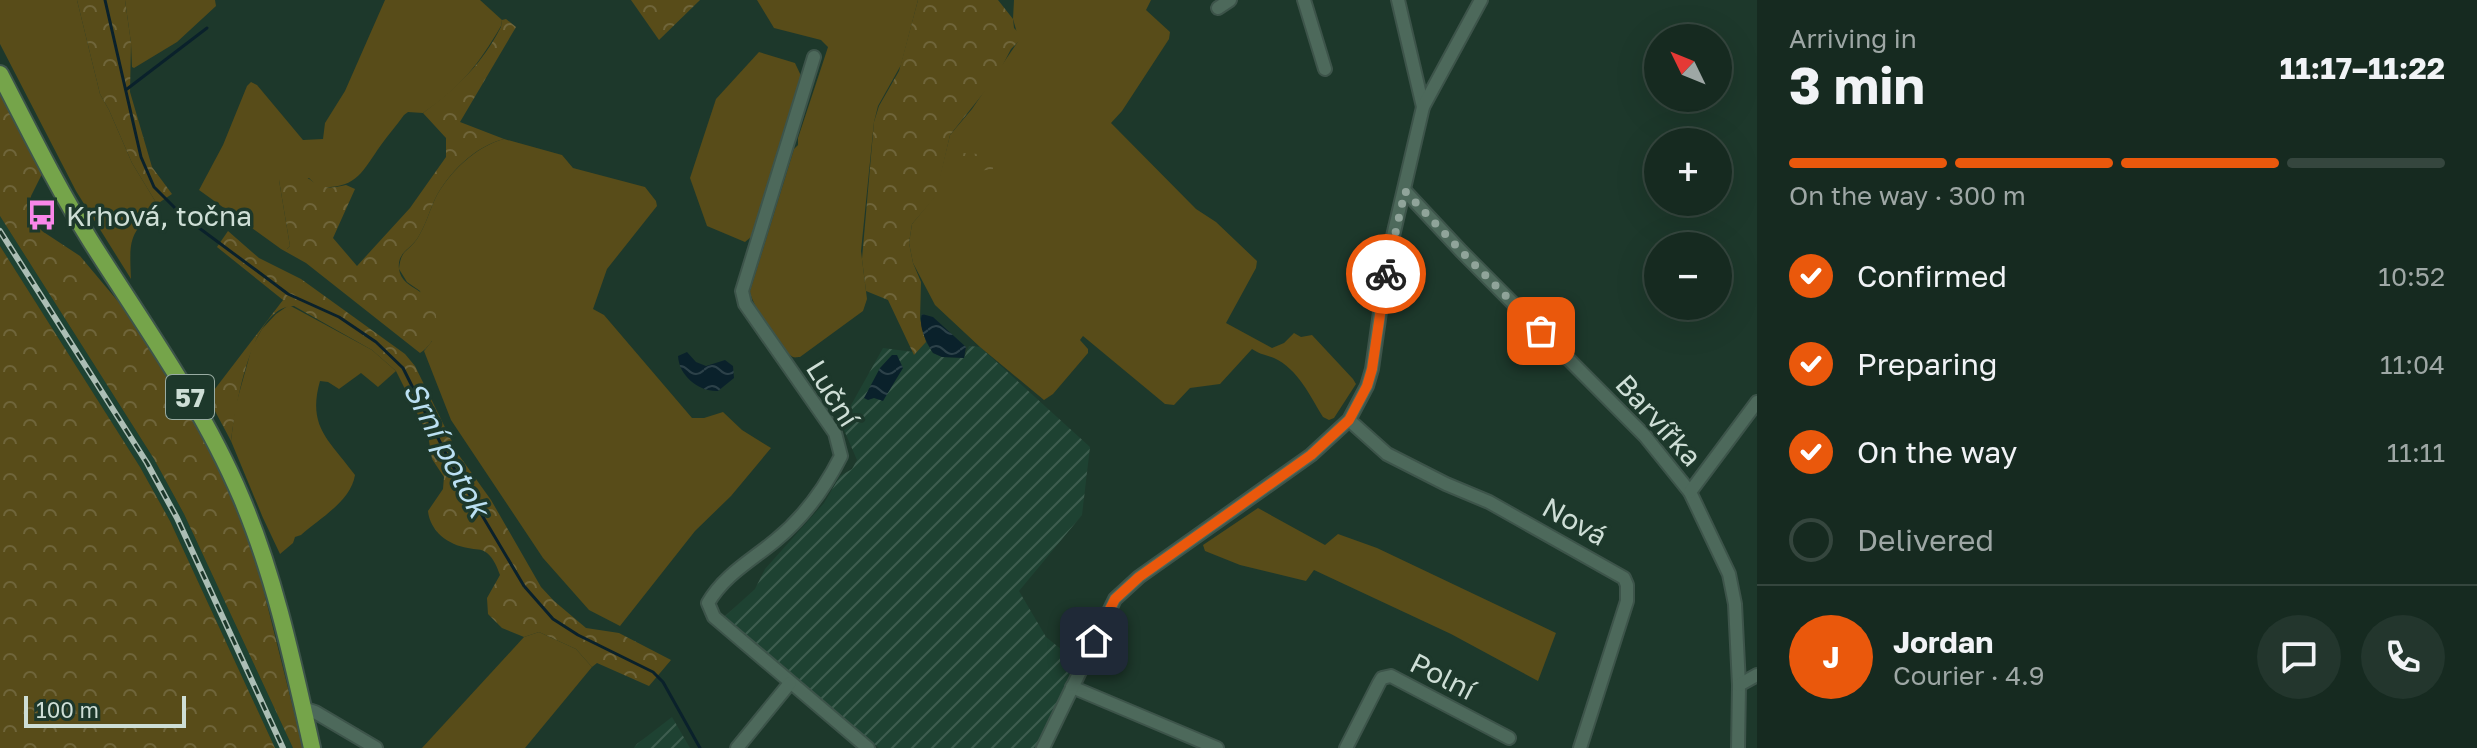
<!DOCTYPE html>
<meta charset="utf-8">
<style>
:root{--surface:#162a20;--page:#23362d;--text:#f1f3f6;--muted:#9ea7a5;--line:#35463e;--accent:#ea580c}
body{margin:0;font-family:"Golos Text",sans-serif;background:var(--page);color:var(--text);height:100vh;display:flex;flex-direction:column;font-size:30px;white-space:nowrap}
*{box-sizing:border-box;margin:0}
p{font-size:26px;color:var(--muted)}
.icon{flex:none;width:44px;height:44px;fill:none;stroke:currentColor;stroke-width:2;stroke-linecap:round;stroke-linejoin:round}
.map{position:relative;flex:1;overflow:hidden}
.side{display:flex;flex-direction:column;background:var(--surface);width:720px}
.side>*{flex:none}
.needle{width:52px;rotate:313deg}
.tools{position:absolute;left:1644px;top:24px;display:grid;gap:16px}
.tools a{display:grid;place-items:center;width:88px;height:88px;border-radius:50%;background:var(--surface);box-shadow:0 8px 32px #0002,0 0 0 2px var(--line);font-size:40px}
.scale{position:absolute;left:24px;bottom:20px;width:162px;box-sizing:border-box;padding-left:8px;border:4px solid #ceded6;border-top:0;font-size:22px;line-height:28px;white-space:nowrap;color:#ceded6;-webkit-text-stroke:6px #1d382b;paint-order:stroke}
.pin{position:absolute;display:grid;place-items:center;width:68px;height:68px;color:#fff;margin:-34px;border-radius:16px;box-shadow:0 4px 12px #0006}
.courier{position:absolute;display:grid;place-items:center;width:80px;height:80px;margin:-40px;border:6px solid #ea580c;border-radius:50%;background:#fff;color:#222;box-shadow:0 2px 10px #0007}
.head em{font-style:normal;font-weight:700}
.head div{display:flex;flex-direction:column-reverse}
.head{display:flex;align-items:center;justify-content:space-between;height:136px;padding:0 32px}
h1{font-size:52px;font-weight:700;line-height:60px}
.bar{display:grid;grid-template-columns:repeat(4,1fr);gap:12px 8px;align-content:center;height:96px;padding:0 32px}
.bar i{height:10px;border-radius:6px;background:var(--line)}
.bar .active{background:var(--accent)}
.bar p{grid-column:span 4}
.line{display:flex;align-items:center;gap:20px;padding:0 32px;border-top:2px solid var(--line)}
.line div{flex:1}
.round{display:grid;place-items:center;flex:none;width:84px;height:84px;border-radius:42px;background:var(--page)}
ol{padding:0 32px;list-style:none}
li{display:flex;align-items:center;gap:24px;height:88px}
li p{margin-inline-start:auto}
li .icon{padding:8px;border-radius:50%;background:var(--accent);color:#fff;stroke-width:4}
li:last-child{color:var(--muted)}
li i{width:44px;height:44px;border:4px solid var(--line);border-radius:50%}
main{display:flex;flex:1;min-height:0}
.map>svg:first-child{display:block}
.built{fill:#1e4232}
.industrial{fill:url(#industrial-furrows)}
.green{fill:#584c19}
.forest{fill:url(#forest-crowns)}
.water{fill:url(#water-waves)}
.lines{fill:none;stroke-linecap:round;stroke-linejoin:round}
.stream{stroke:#0a212b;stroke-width:3}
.minor-casing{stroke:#3d544a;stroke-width:16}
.major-casing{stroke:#3d544a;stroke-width:20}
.minor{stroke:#4d695b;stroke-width:12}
.major{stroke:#75a44a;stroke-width:16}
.rail-casing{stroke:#acbeb5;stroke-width:6}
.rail{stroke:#1d382b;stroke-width:3;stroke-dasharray:9;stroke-linecap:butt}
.done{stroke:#90a49a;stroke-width:8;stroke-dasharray:0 14.4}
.route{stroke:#ea580c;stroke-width:10}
.labels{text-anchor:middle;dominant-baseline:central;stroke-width:7;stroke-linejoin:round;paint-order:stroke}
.shield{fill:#1d382b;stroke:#99aca3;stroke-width:2}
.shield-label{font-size:26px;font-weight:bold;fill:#ceded6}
.poi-label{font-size:28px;fill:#ceded6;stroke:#1d382b;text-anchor:start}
.street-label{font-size:28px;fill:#ceded6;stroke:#1d382b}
.water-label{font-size:30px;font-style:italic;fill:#bbe0f3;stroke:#1d382b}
</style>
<main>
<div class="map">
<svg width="1757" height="748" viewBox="0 0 1757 748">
<defs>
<pattern id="industrial-furrows" width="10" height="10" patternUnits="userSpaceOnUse" patternTransform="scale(2)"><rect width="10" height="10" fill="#1e4232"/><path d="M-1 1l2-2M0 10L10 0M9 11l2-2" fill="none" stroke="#3e5d4f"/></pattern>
<pattern id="forest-crowns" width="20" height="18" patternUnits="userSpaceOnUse" patternTransform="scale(2)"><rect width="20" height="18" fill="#584c19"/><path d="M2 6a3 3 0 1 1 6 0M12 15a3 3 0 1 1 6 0" fill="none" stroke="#6f653a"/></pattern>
<pattern id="water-waves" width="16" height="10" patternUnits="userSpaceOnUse" patternTransform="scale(2)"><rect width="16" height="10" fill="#0a212b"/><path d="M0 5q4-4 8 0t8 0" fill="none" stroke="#2c4149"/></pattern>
</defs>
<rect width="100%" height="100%" fill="#1d382b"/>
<!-- built -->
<path class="built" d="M 0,216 L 154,459 L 184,514 L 293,748 L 275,748 L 170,521 L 140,467 L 0,246 Z"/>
<!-- industrial -->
<g class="industrial">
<path d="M 926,342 L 933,353 L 942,357 L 964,358 L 969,346 L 980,347 L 1090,447 L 1082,515 L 1019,591 L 1046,637 L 1077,662 L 1036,748 L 879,748 L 723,618 L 755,589 L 765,569 L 824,503 L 840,476 L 852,469 L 857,460 L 841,423 L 883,348 L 913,352 L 914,355 Z"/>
<path d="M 672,717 L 690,748 L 634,748 L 637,744 Z"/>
</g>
<!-- green -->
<g class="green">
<path d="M 0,0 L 77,0 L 100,94 L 109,110 L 132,163 L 157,204 C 130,237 129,236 131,279 L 76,191 L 0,44 Z"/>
<path d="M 125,0 L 215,0 L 216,6 L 177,42 L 134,68 L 132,67 L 131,43 Z"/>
<path d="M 385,0 L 480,0 L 502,20 L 501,26 C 479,64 460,88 423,113 L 408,112 L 404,115 C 397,125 388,135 381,145 C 361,173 357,189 318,187 L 309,178 L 279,180 L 290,246 L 287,249 L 281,249 L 199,190 L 223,145 L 247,86 L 251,82 L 257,85 L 303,140 L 323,139 L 325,123 L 345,91 Z"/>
<path d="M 757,0 L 918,0 L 901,65 L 878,106 L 874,122 L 861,251 L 867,299 L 863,311 L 800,357 C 797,357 795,358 793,357 C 782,352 750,302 750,291 L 794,149 L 798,145 L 798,138 L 828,47 L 821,40 L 774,28 Z"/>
<path d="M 1014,0 L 1151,0 L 1146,10 L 1170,32 L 1169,39 L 1122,111 L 1111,123 L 1196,209 L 1216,222 L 1257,261 L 1256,268 L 1226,323 L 1272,348 L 1284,343 L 1294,333 L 1301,337 L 1312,335 L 1353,379 L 1356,384 L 1334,418 L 1329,420 L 1323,417 C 1310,396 1298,369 1274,358 C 1267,355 1261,355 1252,349 L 1220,384 L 1190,388 L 1174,405 L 1165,404 L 1083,336 L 1080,340 L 1088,349 L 1088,353 L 1053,394 L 1044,400 L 980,347 L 935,305 L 913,263 L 909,243 L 912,224 L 935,196 L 950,135 L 972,109 L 1019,40 L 1013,19 Z"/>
<path d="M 759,52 L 795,63 L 802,78 L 751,237 L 745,242 L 707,226 L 690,178 L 716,99 Z"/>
<path d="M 504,139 L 562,155 L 573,168 L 645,187 L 656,201 L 657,206 L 607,269 L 593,309 L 604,315 L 692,418 L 704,418 L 723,412 L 742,430 L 771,448 L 731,496 L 695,531 L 620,626 L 589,610 L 543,558 L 451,420 L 424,351 L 432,341 L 420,291 L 407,282 L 399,269 C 401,249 407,253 417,239 C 425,227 429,212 435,199 C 448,173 476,146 504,139 Z"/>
<path d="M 289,305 L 372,350 L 396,371 L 378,387 L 361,373 L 339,389 L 328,382 L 320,381 C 307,427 329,440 355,475 C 351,501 320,518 301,535 L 295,537 L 293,543 L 280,554 L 263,518 L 231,441 L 235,408 L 252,347 L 262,329 L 276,314 Z"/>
<path d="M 1258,508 L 1325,545 L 1338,534 L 1377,548 L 1556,633 L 1538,681 L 1451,634 L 1314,570 L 1306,581 L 1240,565 L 1205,551 L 1203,545 Z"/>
<path d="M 539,632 L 576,649 L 592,667 L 525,748 L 422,748 L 524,637 Z"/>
</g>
<!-- forest -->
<g class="forest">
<path d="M 77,0 L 125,0 L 131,43 L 130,92 L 152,167 L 172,194 L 157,204 L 132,163 L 109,110 L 100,94 Z"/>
<path d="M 631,0 L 700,0 L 659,40 Z"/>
<path d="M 918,0 L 998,0 L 1013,19 L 1014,28 L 1020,34 L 1020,40 L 1011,49 L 997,76 L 950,135 L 936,196 L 912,224 L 909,243 L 913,263 L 921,282 L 920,319 L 926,342 L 914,355 L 888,300 L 866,291 L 862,259 L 874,122 L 879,106 L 899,71 Z"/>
<path d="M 506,19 L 516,27 L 460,122 L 504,139 C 475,146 448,173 435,199 C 429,212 425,227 417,239 C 409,250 397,253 399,269 C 402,294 441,286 436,328 C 435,339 429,347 420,353 L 306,263 L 281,249 L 287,249 L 290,246 L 279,180 L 284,172 L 296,170 C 317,183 319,192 346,185 L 355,189 L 333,238 L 357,266 L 410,208 L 446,157 L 446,138 L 423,113 C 457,88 482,64 501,27 L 502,20 Z"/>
<path d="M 0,93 L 42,174 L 31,196 L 29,216 L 42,231 L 80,256 L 127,312 L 203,437 L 232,498 L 256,560 L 303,748 L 293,748 L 184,514 L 154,459 L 0,216 Z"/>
<path d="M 963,153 L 979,154 L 993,166 L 993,169 L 979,171 L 968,180 L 959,182 L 956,178 Z"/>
<path d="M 228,231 L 259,258 L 301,279 L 405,354 L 415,366 L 458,454 L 491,500 L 541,587 L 554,601 L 586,628 L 619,633 L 671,660 L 649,686 L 597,663 L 592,667 L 576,649 L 539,632 L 524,637 L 502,628 L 488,614 L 487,598 L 500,575 C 497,567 494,559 487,553 C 481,548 476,550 468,548 C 448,545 430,531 428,511 L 443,489 L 444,477 L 432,459 L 428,435 L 396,371 L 372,350 L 294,306 C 251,305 235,409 231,441 L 208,398 L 283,300 L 217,247 Z"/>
<path d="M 0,246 L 140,467 L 170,521 L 275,748 L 0,748 Z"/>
</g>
<!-- water -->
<g class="water">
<path d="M 922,314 L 933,317 L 966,347 L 964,358 L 942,357 L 933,353 C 926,342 918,326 922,314 Z"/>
<path d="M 687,352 L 696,362 L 706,366 L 725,360 L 733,366 L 734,378 L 718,391 C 699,392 679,376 678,356 Z"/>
<path d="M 892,355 L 897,355 L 903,368 L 883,401 L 874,398 L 868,400 L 864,398 L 880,368 Z"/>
</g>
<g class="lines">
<!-- stream -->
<g class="stream">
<path d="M 105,0 L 141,157 L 154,187 L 183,216 L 288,294 L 339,317 L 376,342 L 403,368 L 448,458 L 524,586 L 553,619 L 578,635 L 653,672 L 663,682 L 700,748"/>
<path d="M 127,89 L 207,28"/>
</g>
<!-- minor casing -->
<g class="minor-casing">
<g id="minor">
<path d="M 1304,0 L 1325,69"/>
<path d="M 1398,0 L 1423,107"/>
<path d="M 1218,8 L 1230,0"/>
<path d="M 814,57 L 742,291 L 745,304 L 835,433 L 841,456 C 825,488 804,517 776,540 C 752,560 724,575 708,603 L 714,617 L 868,748"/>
<path d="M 1405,191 L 1461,251 L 1645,436 L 1690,492 L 1729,574 L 1735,604 L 1739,685 L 1738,748"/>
<path d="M 1349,420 L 1387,454 L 1446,484 L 1489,502 L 1624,578 L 1627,585 L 1627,601 L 1580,748"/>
<path d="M 1690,492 L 1757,402"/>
<path d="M 1739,685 L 1757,675"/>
<path d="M 1072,687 L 1217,748"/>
<path d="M 303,708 L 315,712 L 376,748"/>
<path d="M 737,748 L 790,683"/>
<path d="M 1043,748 L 1115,599 L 1139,577 L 1311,455 L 1349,420 L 1367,386 L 1372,369 L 1387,262 L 1423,107 L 1481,0"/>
<path d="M 1346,748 L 1379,683 L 1382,678 L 1391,676 L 1509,738"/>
</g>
</g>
<!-- major casing -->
<g class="major-casing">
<path id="major" d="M 0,74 C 29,130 57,187 90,240 C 143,324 202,405 241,497 C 275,577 293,663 312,748"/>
</g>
<!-- minor -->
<use href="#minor" class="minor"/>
<!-- major -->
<use href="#major" class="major"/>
<!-- rail casing -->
<g class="rail-casing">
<path id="rail" d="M 0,231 L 147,463 L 177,518 L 283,748"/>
</g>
<!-- rail -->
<use href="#rail" class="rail"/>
</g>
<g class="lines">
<!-- done -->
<path class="done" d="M 1386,274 L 1405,191 L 1461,251 L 1541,331"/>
<!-- route -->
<path class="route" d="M 1094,641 L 1115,599 L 1139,577 L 1311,455 L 1349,420 L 1367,386 L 1372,369 L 1386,274"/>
</g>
<!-- icons -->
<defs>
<g id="bus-bare" transform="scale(2.4)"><path d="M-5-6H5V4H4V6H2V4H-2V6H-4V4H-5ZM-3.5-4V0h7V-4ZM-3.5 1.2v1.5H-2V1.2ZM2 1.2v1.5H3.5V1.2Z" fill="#f987e9" stroke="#1d382b" stroke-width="2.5" paint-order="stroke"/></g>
</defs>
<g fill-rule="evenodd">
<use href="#bus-bare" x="42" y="215"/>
</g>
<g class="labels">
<!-- shield labels -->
<rect class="shield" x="166" y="375" width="48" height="44" rx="6"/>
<g class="shield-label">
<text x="190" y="397">57</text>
</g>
<!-- poi labels -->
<g class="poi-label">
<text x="66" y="215">Krhová, točna</text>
</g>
<!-- street labels -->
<g class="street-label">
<text transform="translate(833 393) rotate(58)">Luční</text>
<text transform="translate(1659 420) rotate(48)">Barvířka</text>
<text transform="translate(1575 521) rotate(29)">Nová</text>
<text transform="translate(1443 676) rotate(27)">Polní</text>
</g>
<!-- water labels -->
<g class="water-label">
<text transform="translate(447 449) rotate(62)">Srní potok</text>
</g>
</g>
</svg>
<div class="tools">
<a><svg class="needle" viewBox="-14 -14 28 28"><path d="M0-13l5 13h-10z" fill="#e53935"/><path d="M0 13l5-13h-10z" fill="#9ea7a5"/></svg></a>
<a>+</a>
<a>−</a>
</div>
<div class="scale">100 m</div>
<div class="pin" style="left:1541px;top:331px;background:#ea580c"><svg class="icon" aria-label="bag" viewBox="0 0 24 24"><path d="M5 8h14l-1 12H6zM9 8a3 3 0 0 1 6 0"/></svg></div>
<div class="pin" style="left:1094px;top:641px;background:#1f2937"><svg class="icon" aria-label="home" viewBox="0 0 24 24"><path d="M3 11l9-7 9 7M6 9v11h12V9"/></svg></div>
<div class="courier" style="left:1386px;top:274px"><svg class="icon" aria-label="bike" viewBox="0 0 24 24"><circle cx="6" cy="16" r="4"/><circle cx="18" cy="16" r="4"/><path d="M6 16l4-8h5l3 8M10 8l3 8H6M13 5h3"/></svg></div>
</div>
<section class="side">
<div class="head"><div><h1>3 min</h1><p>Arriving in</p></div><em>11:17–11:22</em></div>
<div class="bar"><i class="active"></i><i class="active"></i><i class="active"></i><i></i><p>On the way · 300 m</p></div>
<ol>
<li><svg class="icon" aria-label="check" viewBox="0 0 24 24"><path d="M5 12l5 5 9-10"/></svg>Confirmed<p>10:52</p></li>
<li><svg class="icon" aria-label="check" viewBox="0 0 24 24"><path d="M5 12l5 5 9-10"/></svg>Preparing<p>11:04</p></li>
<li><svg class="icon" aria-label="check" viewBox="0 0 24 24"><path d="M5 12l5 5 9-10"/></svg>On the way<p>11:11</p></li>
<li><i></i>Delivered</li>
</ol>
<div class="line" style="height:144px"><b class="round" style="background:var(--accent);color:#fff">J</b><div><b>Jordan</b><p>Courier · 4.9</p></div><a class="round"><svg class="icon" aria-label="chat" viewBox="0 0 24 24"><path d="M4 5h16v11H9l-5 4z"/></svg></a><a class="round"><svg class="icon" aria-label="phone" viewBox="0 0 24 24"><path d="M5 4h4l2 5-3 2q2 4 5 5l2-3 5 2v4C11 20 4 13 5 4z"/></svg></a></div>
</section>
</main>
